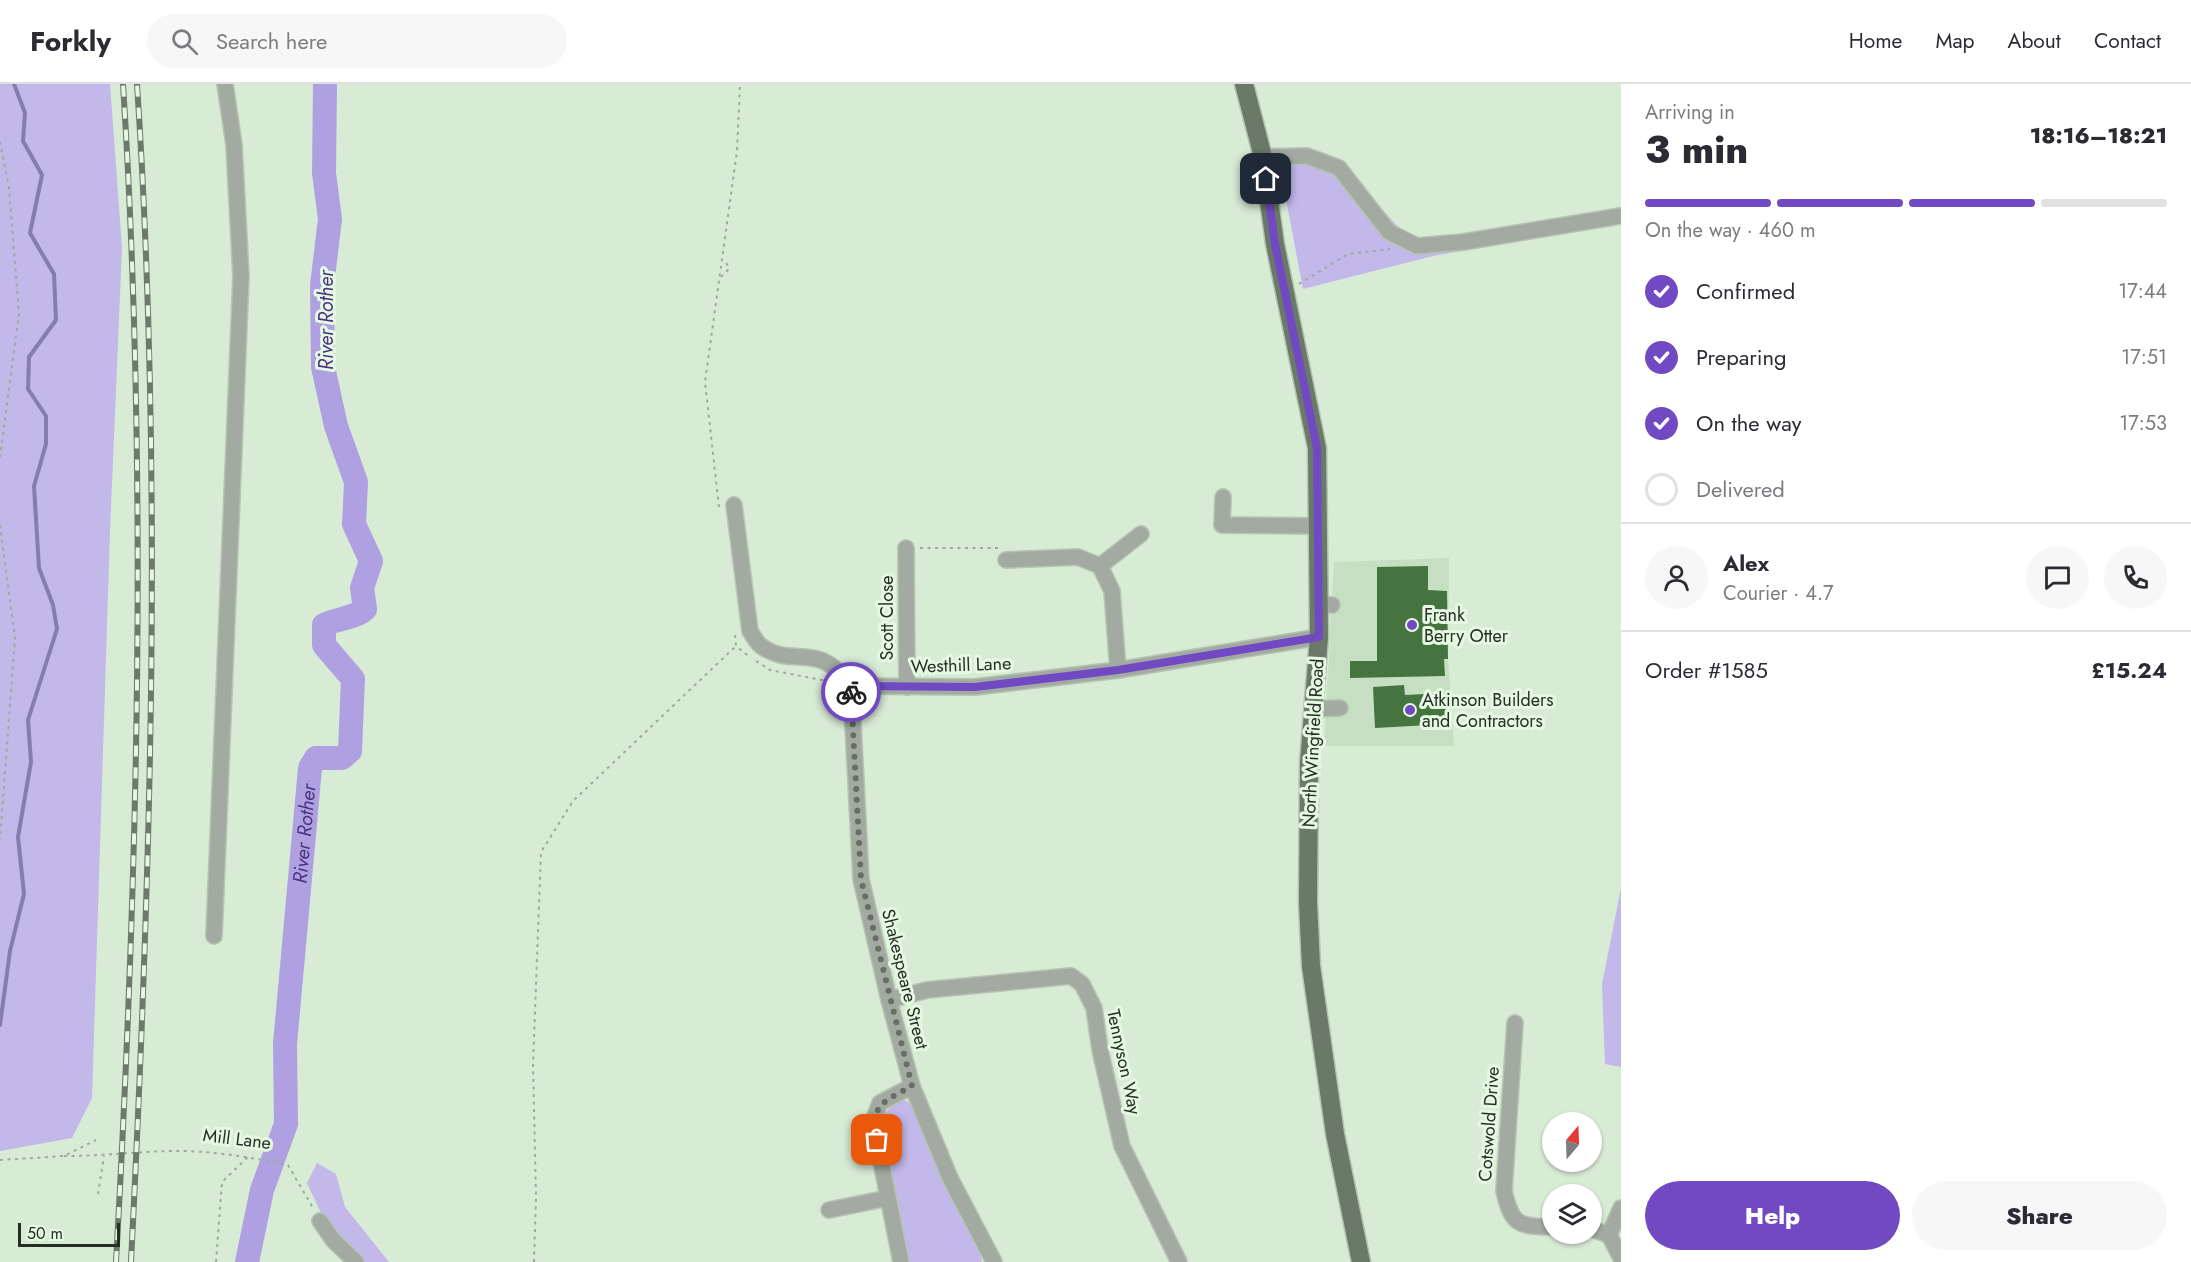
<!DOCTYPE html>
<meta charset="utf-8">
<style>
:root{--surface:#fff;--page:#f7f7f7;--text:#2b2b33;--muted:#7c7c81;--line:#e1e1e2;--accent:#714ac3}
body{margin:0;font-family:Jost,sans-serif;background:var(--page);color:var(--text);height:100vh;display:flex;flex-direction:column;font-size:22px;white-space:nowrap}
*{box-sizing:border-box;margin:0}
p{font-size:20px;color:var(--muted)}
.icon{flex:none;width:33px;height:33px;fill:none;stroke:currentColor;stroke-width:2;stroke-linecap:round;stroke-linejoin:round}
.map{position:relative;flex:1;overflow:hidden}
.drawer{display:flex;flex-direction:column;background:var(--surface);width:570px}
.drawer>*{flex:none}
.needle{width:39px;rotate:19deg}
.buttons{position:absolute;left:1542px;top:1028px;display:grid;gap:12px}
.buttons a{display:grid;place-items:center;width:60px;height:60px;border-radius:50%;background:var(--surface);box-shadow:0 2px 4px #0004;font-size:30px}
.scale{position:absolute;left:18px;bottom:15px;width:102px;box-sizing:border-box;padding-left:6px;border:3px solid #272e26;border-top:0;font-size:16px;line-height:21px;white-space:nowrap;color:#272e26;-webkit-text-stroke:4px #e5f9e2;paint-order:stroke}
.pin{position:absolute;display:grid;place-items:center;width:51px;height:51px;color:#fff;margin:-26px;border-radius:12px;box-shadow:0 3px 9px #0006}
.courier{position:absolute;display:grid;place-items:center;width:60px;height:60px;margin:-30px;border:4px solid #714ac3;border-radius:50%;background:#fff;color:#222;box-shadow:0 2px 8px #0007}
.overview em{font-style:normal;font-weight:800}
.overview div{display:flex;flex-direction:column-reverse}
.overview{display:flex;align-items:center;justify-content:space-between;height:102px;padding:0 24px}
h1{font-size:39px;font-weight:800;line-height:45px}
.bar{display:grid;grid-template-columns:repeat(4,1fr);gap:9px 6px;align-content:center;height:72px;padding:0 24px}
.bar i{height:8px;border-radius:4px;background:var(--line)}
.bar .selected{background:var(--accent)}
.bar p{grid-column:span 4}
.line{display:flex;align-items:center;gap:15px;padding:0 24px;border-top:2px solid var(--line)}
.line div{flex:1}
.round{display:grid;place-items:center;flex:none;width:63px;height:63px;border-radius:32px;background:var(--page)}
ol{padding:0 24px;list-style:none}
li{display:flex;align-items:center;gap:18px;height:66px}
li p{margin-inline-start:auto}
li .icon{padding:6px;border-radius:50%;background:var(--accent);color:#fff;stroke-width:4}
li:last-child{color:var(--muted)}
li i{width:33px;height:33px;border:3px solid var(--line);border-radius:50%}
.primary-button{display:flex;gap:12px;margin-top:auto;padding:12px 24px}
.primary-button a{flex:1;height:69px;border-radius:36px;background:var(--accent);color:#fff;font-size:24px;font-weight:800;line-height:69px;text-align:center}
.primary-button a+a{background:var(--page);color:var(--text)}
header{display:flex;align-items:center;gap:36px;box-sizing:border-box;height:84px;padding:0 30px;background:var(--surface);border-bottom:2px solid var(--line)}
header strong{font-size:28px}
nav{display:flex;gap:33px;margin-inline-start:auto;font-size:21px}
.search{width:420px;height:54px;background:var(--page);display:flex;align-items:center;gap:15px;box-sizing:border-box;padding:0 21px;border-radius:33px;color:var(--muted);font-size:22px}
main{display:flex;flex:1;min-height:0}
.map>svg:first-child{display:block}
.built{fill:#c6dfc3}
.green{fill:#c2b8ea}
.lines{fill:none;stroke-linecap:round;stroke-linejoin:round}
.stream{stroke:#867eaa;stroke-width:4}
.river{stroke:#afa0e2;stroke-width:24}
.building{fill:#457440}
.minor-casing{stroke:#b5c5b2;stroke-width:18}
.major-casing{stroke:#b5c5b2;stroke-width:21}
.path{stroke:#9cab9a;stroke-width:2;stroke-dasharray:3 4.5;stroke-linecap:butt}
.minor{stroke:#a2aaa1;stroke-width:15}
.major{stroke:#6a7968;stroke-width:18}
.rail-casing{stroke:#6d796b;stroke-width:6}
.rail{stroke:#e5f9e2;stroke-width:4;stroke-dasharray:11;stroke-linecap:butt}
.done{stroke:#657063;stroke-width:6;stroke-dasharray:0 10.8}
.route{stroke:#714ac3;stroke-width:8}
.poi-dot{fill:#714ac3;stroke:#e5f9e2;stroke-width:2}
.labels{text-anchor:middle;dominant-baseline:central;stroke-width:6;stroke-linejoin:round;paint-order:stroke}
.poi-label{font-size:18px;fill:#272e26;stroke:#e5f9e2;text-anchor:start}
.street-label{font-size:18px;fill:#272e26;stroke:#e5f9e2}
.water-label{font-size:20px;font-style:italic;fill:#4a3380;stroke:#e5f9e2}
</style>
<header>
<strong>Forkly</strong>
<div class="search"><svg class="icon" aria-label="search" viewBox="0 0 24 24"><circle cx="10" cy="10" r="6"/><path d="M15 15l6 6"/></svg>Search here</div>
<nav><a>Home</a><a>Map</a><a>About</a><a>Contact</a></nav>
</header>
<main>
<div class="map">
<svg width="1621" height="1178" viewBox="0 0 1621 1178">
<rect width="100%" height="100%" fill="#d8ebd5"/>
<!-- built -->
<path class="built" d="M 1449,474 L 1448,575 L 1454,662 L 1324,662 L 1334,478 Z"/>
<!-- green -->
<g class="green">
<path d="M 0,0 L 110,0 L 122,164 L 110,447 L 92,1014 L 72,1054 L 0,1067 Z"/>
<path d="M 1304,66 L 1369,112 L 1404,149 L 1424,156 L 1621,123 L 1621,139 L 1433,172 L 1303,205 L 1277,68 Z"/>
<path d="M 1621,804 L 1621,983 L 1605,980 L 1602,900 Z"/>
<path d="M 897,1016 L 907,1017 L 916,1026 L 980,1167 L 982,1178 L 906,1178 L 883,1047 L 883,1032 Z"/>
<path d="M 317,1079 L 336,1090 L 345,1123 L 389,1178 L 361,1178 L 329,1146 L 307,1099 Z"/>
</g>
<g class="lines">
<!-- stream -->
<path class="stream" d="M 0,941 L 10,867 L 24,810 L 18,753 L 31,678 L 28,636 L 57,545 L 53,521 L 39,484 L 34,402 L 46,360 L 46,332 L 28,305 L 29,273 L 56,236 L 54,190 L 30,149 L 42,91 L 23,57 L 25,29 L 14,0"/>
<!-- river -->
<path class="river" id="s1" d="M 247,1178 L 262,1106 L 286,1040 L 285,960 L 310,684 L 316,674 L 342,674 L 350,667 L 353,595 L 324,561 L 324,541 C 337,534 354,535 365,525 L 362,504 L 371,477 L 354,440 L 356,398 L 336,342 L 323,283 L 322,202 L 330,135 L 324,89 L 325,0"/>
</g>
<!-- building -->
<g class="building">
<path d="M 1428,482 L 1428,506 L 1447,507 L 1448,575 L 1444,575 L 1445,592 L 1350,594 L 1350,577 L 1377,577 L 1377,483 Z"/>
<path d="M 1404,601 L 1405,611 L 1445,609 L 1447,640 L 1375,644 L 1373,603 Z"/>
</g>
<g class="lines">
<!-- minor casing -->
<g class="minor-casing">
<g id="minor">
<path d="M 1263,73 L 1307,72 L 1339,84 L 1389,148 L 1417,162 L 1463,158 L 1621,132"/>
<path d="M 1223,413 L 1222,441 L 1319,442"/>
<path d="M 734,421 L 750,547 C 753,552 757,559 761,562 C 794,586 817,554 851,602"/>
<path d="M 906,464 L 907,603"/>
<path d="M 1006,476 L 1078,473 L 1100,482 L 1112,507 L 1118,586"/>
<path d="M 1100,482 L 1141,450"/>
<path d="M 1319,520 L 1332,521"/>
<path d="M 851,602 L 861,795 L 889,916 L 912,1002 L 950,1094 L 994,1178"/>
<path d="M 851,602 L 975,603 L 1118,586 L 1319,553"/>
<path d="M 1313,625 L 1340,624"/>
<path d="M 214,852 L 241,192 L 234,61 L 225,0"/>
<path d="M 889,916 L 927,906 L 1071,892 L 1082,900 L 1094,924 L 1100,966 L 1122,1062 L 1179,1178"/>
<path d="M 1515,939 L 1504,1107 C 1512,1142 1519,1142 1552,1143"/>
<path d="M 829,1126 L 888,1114"/>
<path d="M 320,1137 L 333,1156 L 356,1178"/>
<path d="M 1592,1145 L 1609,1151 L 1621,1174"/>
<path d="M 1609,1151 L 1621,1124"/>
<path d="M 901,1178 L 873,1037 L 880,1019 L 912,1002"/>
</g>
</g>
<!-- major casing -->
<g class="major-casing">
<path id="major" d="M 1244,0 L 1263,73 L 1275,160 L 1317,364 L 1319,553 L 1309,679 L 1308,818 L 1311,882 L 1335,1050 L 1361,1178"/>
</g>
<!-- path -->
<g class="path">
<path d="M 0,58 L 9,104 L 19,230 L 0,373"/>
<path d="M 721,193 L 729,185 L 725,176"/>
<path d="M 1299,200 L 1348,170 L 1390,165"/>
<path d="M 719,423 L 705,298 L 737,67 L 740,0"/>
<path d="M 0,441 L 15,554 L 0,755"/>
<path d="M 920,464 L 998,464"/>
<path d="M 735,551 L 736,562 L 751,574"/>
<path d="M 756,577 L 770,586 L 827,597"/>
<path d="M 64,1072 C 99,1072 134,1068 169,1067 C 208,1066 250,1073 288,1081 L 313,1124"/>
<path d="M 0,1076 L 64,1072 L 96,1056"/>
<path d="M 98,1110 L 104,1072"/>
<path d="M 216,1178 L 222,1098 L 248,1073"/>
<path d="M 534,1178 L 536,1113 L 533,981 L 541,768 L 573,717 L 736,562"/>
</g>
<!-- minor -->
<use href="#minor" class="minor"/>
<!-- major -->
<use href="#major" class="major"/>
<!-- rail casing -->
<g class="rail-casing">
<g id="rail">
<path d="M 116,1178 C 138,786 148,392 123,0"/>
<path d="M 131,1178 C 151,786 163,392 137,0"/>
</g>
</g>
<!-- rail -->
<use href="#rail" class="rail"/>
</g>
<g class="lines">
<!-- done -->
<path class="done" d="M 851,608 L 861,795 L 912,1002 C 883,1018 870,1020 877,1056"/>
<!-- route -->
<path class="route" d="M 851,608 L 851,602 L 975,603 L 1118,586 L 1319,553 L 1317,364 L 1275,160 L 1266,95"/>
</g>
<!-- markers -->
<g class="poi-dot">
<circle cx="1412" cy="541" r="6"/>
<circle cx="1410" cy="626" r="6"/>
</g>
<g class="labels">
<!-- poi labels -->
<g class="poi-label">
<text x="1424" y="531">Frank<tspan x="1424" dy="21">Berry Otter</tspan></text>
<text x="1422" y="616">Atkinson Builders<tspan x="1422" dy="21">and Contractors</tspan></text>
</g>
<!-- street labels -->
<g class="street-label">
<text transform="translate(887 534) rotate(-90)">Scott Close</text>
<text transform="translate(961 581) rotate(-2)">Westhill Lane</text>
<text transform="translate(1313 659) rotate(-87)">North Wingfield Road</text>
<text transform="translate(905 895) rotate(76)">Shakespeare Street</text>
<text transform="translate(1124 978) rotate(78)">Tennyson Way</text>
<text transform="translate(1489 1040) rotate(-86)">Cotswold Drive</text>
<text transform="translate(237 1055) rotate(7)">Mill Lane</text>
</g>
<!-- water labels -->
<g class="water-label">
<text transform="translate(326 236) rotate(-90)">River Rother</text>
<text stroke="none"><textPath href="#s1" startOffset="435">River Rother</textPath></text>
</g>
</g>
</svg>
<div class="buttons">
<a><svg class="needle" viewBox="-14 -14 28 28"><path d="M0-13l5 13h-10z" fill="#e53935"/><path d="M0 13l5-13h-10z" fill="#7c7c81"/></svg></a>
<a><svg class="icon" aria-label="layers" viewBox="0 0 24 24"><path d="M12 4l9 5-9 5-9-5zM3 14l9 5 9-5"/></svg></a>
</div>
<div class="scale">50 m</div>
<div class="pin" style="left:877px;top:1056px;background:#ea580c"><svg class="icon" aria-label="bag" viewBox="0 0 24 24"><path d="M5 8h14l-1 12H6zM9 8a3 3 0 0 1 6 0"/></svg></div>
<div class="pin" style="left:1266px;top:95px;background:#1f2937"><svg class="icon" aria-label="home" viewBox="0 0 24 24"><path d="M3 11l9-7 9 7M6 9v11h12V9"/></svg></div>
<div class="courier" style="left:851px;top:608px"><svg class="icon" aria-label="bike" viewBox="0 0 24 24"><circle cx="6" cy="16" r="4"/><circle cx="18" cy="16" r="4"/><path d="M6 16l4-8h5l3 8M10 8l3 8H6M13 5h3"/></svg></div>
</div>
<section class="drawer">
<div class="overview"><div><h1>3 min</h1><p>Arriving in</p></div><em>18:16–18:21</em></div>
<div class="bar"><i class="selected"></i><i class="selected"></i><i class="selected"></i><i></i><p>On the way · 460 m</p></div>
<ol>
<li><svg class="icon" aria-label="check" viewBox="0 0 24 24"><path d="M5 12l5 5 9-10"/></svg>Confirmed<p>17:44</p></li>
<li><svg class="icon" aria-label="check" viewBox="0 0 24 24"><path d="M5 12l5 5 9-10"/></svg>Preparing<p>17:51</p></li>
<li><svg class="icon" aria-label="check" viewBox="0 0 24 24"><path d="M5 12l5 5 9-10"/></svg>On the way<p>17:53</p></li>
<li><i></i>Delivered</li>
</ol>
<div class="line" style="height:108px"><a class="round"><svg class="icon" aria-label="person" viewBox="0 0 24 24"><circle cx="12" cy="8" r="4"/><path d="M4 21q1-7 8-7t8 7"/></svg></a><div><b>Alex</b><p>Courier · 4.7</p></div><a class="round"><svg class="icon" aria-label="chat" viewBox="0 0 24 24"><path d="M4 5h16v11H9l-5 4z"/></svg></a><a class="round"><svg class="icon" aria-label="phone" viewBox="0 0 24 24"><path d="M5 4h4l2 5-3 2q2 4 5 5l2-3 5 2v4C11 20 4 13 5 4z"/></svg></a></div>
<div class="line" style="height:78px"><div>Order #1585</div><b>£15.24</b></div>
<div class="primary-button"><a>Help</a><a>Share</a></div>
</section>
</main>
